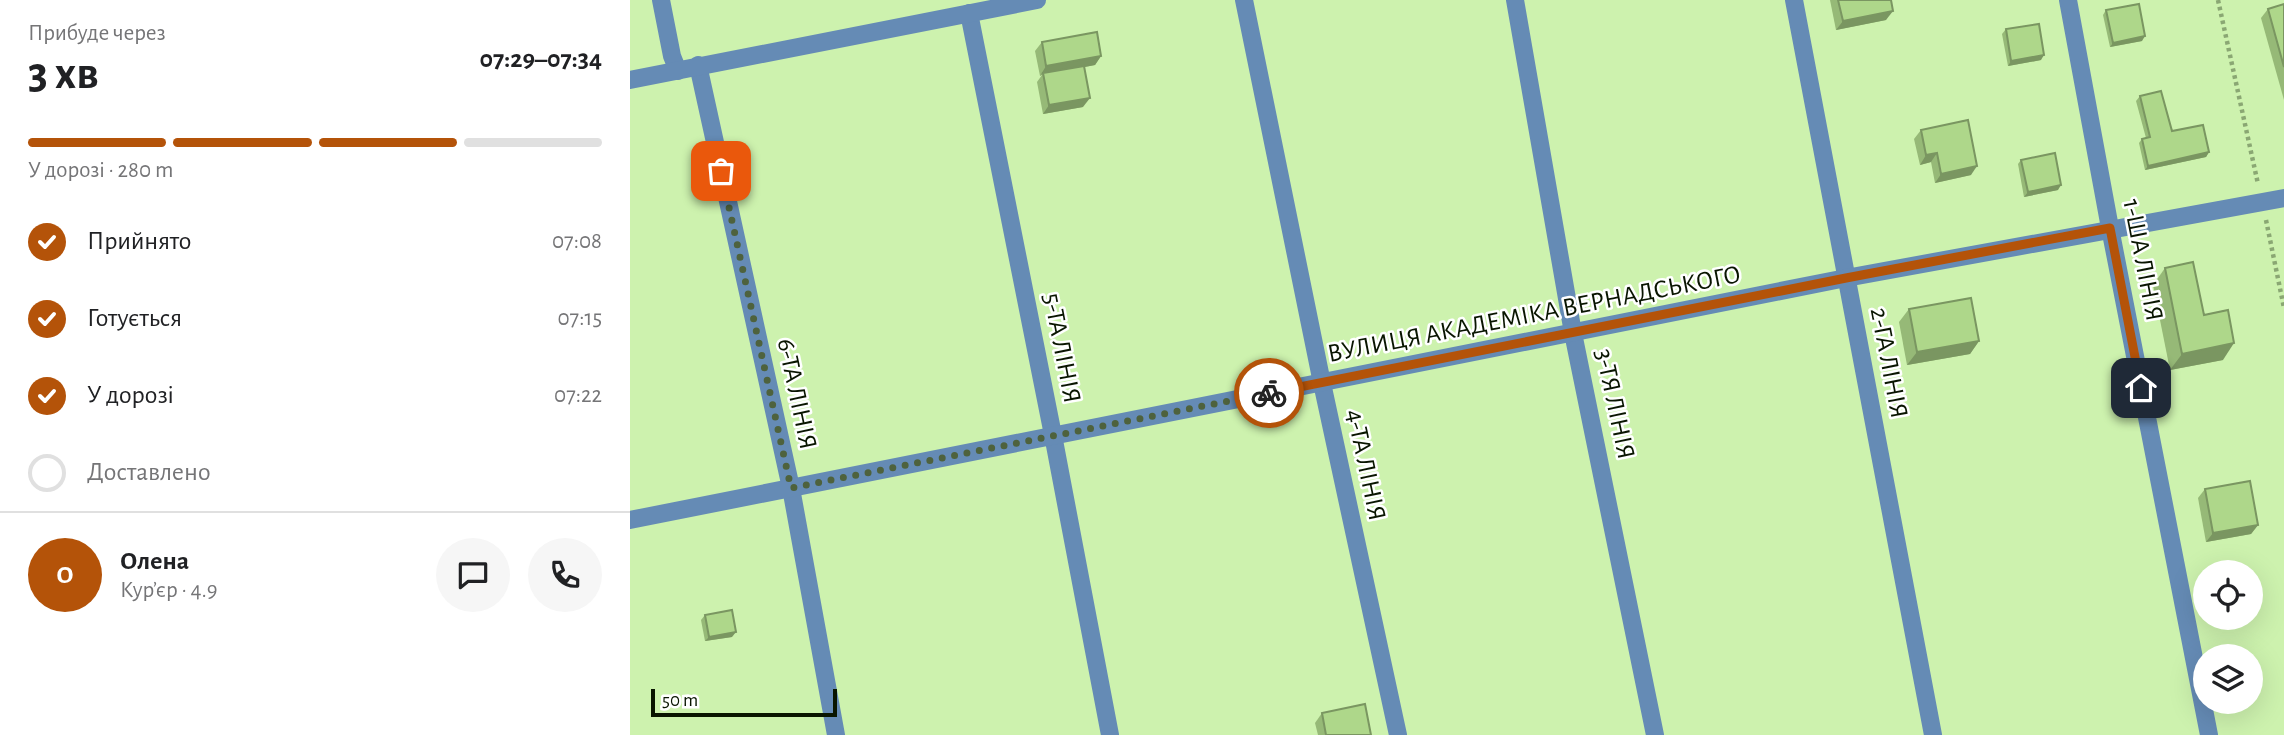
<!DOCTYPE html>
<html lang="uk">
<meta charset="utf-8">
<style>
:root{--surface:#fff;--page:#f6f6f6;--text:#202124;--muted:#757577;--line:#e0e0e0;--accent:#b45309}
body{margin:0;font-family:"Alegreya Sans",sans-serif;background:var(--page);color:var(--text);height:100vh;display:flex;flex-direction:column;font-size:26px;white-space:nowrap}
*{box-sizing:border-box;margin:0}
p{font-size:23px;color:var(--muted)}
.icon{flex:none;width:38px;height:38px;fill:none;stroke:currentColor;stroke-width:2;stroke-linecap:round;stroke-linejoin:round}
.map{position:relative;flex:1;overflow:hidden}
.side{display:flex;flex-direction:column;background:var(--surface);width:630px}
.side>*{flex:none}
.tools{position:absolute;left:1563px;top:560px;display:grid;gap:14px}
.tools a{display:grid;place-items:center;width:70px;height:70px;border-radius:50%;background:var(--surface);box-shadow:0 7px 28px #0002;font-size:35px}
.scale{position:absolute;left:21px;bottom:18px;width:186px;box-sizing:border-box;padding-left:7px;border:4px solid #091500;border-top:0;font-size:19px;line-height:24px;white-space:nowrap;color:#091500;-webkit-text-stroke:5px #fff;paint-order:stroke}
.pin{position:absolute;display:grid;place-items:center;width:60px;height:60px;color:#fff;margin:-30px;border-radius:14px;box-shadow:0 4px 10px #0006}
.courier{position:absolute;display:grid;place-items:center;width:70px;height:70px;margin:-35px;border:5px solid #b45309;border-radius:50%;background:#fff;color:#222;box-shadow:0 2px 9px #0007}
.overview em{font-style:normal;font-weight:600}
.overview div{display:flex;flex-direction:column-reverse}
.overview{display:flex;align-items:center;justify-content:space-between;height:119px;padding:0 28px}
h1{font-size:46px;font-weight:600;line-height:52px}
.bar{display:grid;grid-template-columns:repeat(4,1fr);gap:10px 7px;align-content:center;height:84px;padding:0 28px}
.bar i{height:9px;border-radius:5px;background:var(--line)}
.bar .selected{background:var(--accent)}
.bar p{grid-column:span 4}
.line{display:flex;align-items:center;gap:18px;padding:0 28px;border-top:2px solid var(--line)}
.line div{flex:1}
.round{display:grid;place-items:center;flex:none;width:74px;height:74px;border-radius:37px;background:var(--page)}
ol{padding:0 28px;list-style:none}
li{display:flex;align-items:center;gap:21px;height:77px}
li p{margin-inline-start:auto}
li .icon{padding:7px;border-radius:50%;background:var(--accent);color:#fff;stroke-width:4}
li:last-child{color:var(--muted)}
li i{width:38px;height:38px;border:4px solid var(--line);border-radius:50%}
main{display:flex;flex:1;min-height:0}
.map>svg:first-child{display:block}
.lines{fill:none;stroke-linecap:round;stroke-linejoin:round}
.path{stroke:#8aa773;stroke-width:4.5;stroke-dasharray:3.5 3.5;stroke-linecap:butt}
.minor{stroke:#658bb5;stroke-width:18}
.wall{fill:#96b977}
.shaded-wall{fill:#7a9661}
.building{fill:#aed78a;stroke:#7a9661;stroke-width:2}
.done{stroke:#4e623d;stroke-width:7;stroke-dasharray:0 12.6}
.route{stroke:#b45309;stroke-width:9}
.labels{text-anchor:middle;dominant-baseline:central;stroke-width:5;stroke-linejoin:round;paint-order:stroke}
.street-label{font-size:26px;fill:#091500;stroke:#fff}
</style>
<main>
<section class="side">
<div class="overview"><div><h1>3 хв</h1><p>Прибуде через</p></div><em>07:29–07:34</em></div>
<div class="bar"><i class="selected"></i><i class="selected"></i><i class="selected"></i><i></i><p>У дорозі · 280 m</p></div>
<ol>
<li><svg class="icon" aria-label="check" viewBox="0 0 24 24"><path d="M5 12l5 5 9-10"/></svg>Прийнято<p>07:08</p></li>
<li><svg class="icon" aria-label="check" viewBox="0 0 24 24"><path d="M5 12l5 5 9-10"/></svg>Готується<p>07:15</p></li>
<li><svg class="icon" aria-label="check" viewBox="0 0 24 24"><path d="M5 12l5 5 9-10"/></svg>У дорозі<p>07:22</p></li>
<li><i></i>Доставлено</li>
</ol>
<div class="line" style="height:126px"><b class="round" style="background:var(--accent);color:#fff">О</b><div><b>Олена</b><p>Кур’єр · 4.9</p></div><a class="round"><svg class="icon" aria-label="chat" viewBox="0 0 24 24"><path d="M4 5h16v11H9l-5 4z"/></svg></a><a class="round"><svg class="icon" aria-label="phone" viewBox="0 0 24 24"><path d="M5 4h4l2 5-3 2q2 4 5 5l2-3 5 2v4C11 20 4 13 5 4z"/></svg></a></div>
</section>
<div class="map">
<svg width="1654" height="735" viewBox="0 0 1654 735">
<rect width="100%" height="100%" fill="#cdf2ae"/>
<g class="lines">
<!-- path -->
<g class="path">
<path d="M 1588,0 L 1628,184"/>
<path d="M 1636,220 L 1654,308"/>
</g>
<!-- minor -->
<g class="minor">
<path d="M 31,0 L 42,56 L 48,71"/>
<path d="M 614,0 L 692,383 L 768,735"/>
<path d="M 885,0 L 943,333 L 1025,735"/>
<path d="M 1164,0 L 1303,735"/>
<path d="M 1438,0 L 1480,228 L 1579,735"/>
<path d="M 339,13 L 423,435 L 480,735"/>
<path d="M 68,65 L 161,488 L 206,735"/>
<path d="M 0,80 L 407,0"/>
<path d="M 0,520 L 1216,278 L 1654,198"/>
</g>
</g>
<!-- wall -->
<g class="wall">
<path d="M 1200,0 L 1261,0 L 1256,20 L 1206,30 Z"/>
<path d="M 1654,4 L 1654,100 L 1631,18 L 1638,9 Z"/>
<path d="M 1476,10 L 1512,41 L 1480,47 L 1473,15 Z"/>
<path d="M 1376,29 L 1411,60 L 1378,66 L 1372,34 Z"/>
<path d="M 412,42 L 471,56 L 465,65 L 454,67 L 453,107 L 413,114 L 407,82 L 412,75 L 410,76 L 405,51 Z"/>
<path d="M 1510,96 L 1542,131 L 1579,152 L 1576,157 L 1515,170 L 1509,143 L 1512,139 L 1516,138 L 1506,101 Z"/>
<path d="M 1291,130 L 1341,175 L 1305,183 L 1301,162 L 1290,165 L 1284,139 Z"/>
<path d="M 1391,160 L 1428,190 L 1394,197 L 1388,164 Z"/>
<path d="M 1535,268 L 1574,315 L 1593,360 L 1540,370 L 1523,285 Z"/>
<path d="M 1279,309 L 1349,341 L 1340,354 L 1277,365 L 1269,322 Z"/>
<path d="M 1575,489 L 1628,525 L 1621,534 L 1576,542 L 1568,498 Z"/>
<path d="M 75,615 L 102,637 L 75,641 L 71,620 Z"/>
<path d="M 692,713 L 741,735 L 688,735 L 685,723 Z"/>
</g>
<!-- shaded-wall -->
<g class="shaded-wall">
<path d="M 1263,11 L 1256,20 L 1206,30 L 1213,21 Z"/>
<path d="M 1515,36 L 1512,41 L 1480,47 L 1483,43 Z"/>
<path d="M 1414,55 L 1411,60 L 1378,66 L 1381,61 Z"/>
<path d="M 471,56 L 465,65 L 414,75 L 413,73 L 410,76 L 416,66 Z"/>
<path d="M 460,98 L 453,107 L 413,114 L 419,105 Z"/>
<path d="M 1579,152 L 1576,157 L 1515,170 L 1518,166 Z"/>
<path d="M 1307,153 L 1301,162 L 1290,165 L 1296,155 Z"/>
<path d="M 1347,166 L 1341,175 L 1305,183 L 1311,174 Z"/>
<path d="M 1431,185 L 1428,190 L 1394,197 L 1398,192 Z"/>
<path d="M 1349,341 L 1340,354 L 1277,365 L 1287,352 Z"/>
<path d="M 1604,343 L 1593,360 L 1540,370 L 1552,354 Z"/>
<path d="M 1628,525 L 1621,534 L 1576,542 L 1583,533 Z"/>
<path d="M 106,632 L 102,637 L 75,641 L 79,637 Z"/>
</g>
<!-- building -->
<g class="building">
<path d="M 1208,0 L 1261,0 L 1263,11 L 1213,21 Z"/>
<path d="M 1509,4 L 1515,36 L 1483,43 L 1476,10 Z"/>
<path d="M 1654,4 L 1654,67 L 1638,9 Z"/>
<path d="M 1409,24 L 1414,55 L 1381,61 L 1376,29 Z"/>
<path d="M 467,32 L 471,56 L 416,66 L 412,42 Z"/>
<path d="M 454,66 L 460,98 L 419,105 L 413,73 Z"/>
<path d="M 1531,91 L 1542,131 L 1573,125 L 1579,152 L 1518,166 L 1512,139 L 1520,137 L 1510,96 Z"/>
<path d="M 1338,120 L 1347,166 L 1311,174 L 1307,153 L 1296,155 L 1291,130 Z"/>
<path d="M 1425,153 L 1431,185 L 1398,192 L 1391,160 Z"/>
<path d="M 1563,262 L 1574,315 L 1598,310 L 1604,343 L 1552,354 L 1535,268 Z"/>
<path d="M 1341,298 L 1349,341 L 1287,352 L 1279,309 Z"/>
<path d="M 1620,481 L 1628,525 L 1583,533 L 1575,489 Z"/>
<path d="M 102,610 L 106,632 L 79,637 L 75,615 Z"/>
<path d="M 735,704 L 741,735 L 696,735 L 692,713 Z"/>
</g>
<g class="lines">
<!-- done -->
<path class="done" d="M 91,171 L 161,488 L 639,393"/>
<!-- route -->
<path class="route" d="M 639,393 L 1216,278 L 1480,228 L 1511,388"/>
</g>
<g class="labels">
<!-- street labels -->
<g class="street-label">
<text transform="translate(1513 260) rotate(79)">1-ША ЛІНІЯ</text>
<text transform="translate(904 314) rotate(-11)">ВУЛИЦЯ АКАДЕМІКА ВЕРНАДСЬКОГО</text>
<text transform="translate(432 348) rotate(79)">5-ТА ЛІНІЯ</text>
<text transform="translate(1259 363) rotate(79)">2-ГА ЛІНІЯ</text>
<text transform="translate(167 394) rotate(78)">6-ТА ЛІНІЯ</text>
<text transform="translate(985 404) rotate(78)">3-ТЯ ЛІНІЯ</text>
<text transform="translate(736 465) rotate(78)">4-ТА ЛІНІЯ</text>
</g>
</g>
</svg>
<div class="tools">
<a><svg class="icon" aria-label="locate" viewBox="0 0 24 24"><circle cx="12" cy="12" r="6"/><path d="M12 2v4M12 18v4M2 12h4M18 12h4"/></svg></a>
<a><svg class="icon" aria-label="layers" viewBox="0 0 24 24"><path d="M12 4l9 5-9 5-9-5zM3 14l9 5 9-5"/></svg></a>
</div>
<div class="scale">50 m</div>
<div class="pin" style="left:91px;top:171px;background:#ea580c"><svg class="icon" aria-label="bag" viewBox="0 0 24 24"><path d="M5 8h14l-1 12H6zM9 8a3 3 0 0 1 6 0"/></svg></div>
<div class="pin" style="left:1511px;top:388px;background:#1f2937"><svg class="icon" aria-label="home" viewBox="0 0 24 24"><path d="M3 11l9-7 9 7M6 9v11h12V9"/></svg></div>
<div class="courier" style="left:639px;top:393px"><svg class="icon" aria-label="bike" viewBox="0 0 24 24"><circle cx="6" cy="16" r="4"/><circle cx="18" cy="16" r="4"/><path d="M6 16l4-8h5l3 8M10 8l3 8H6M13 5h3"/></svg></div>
</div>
</main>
